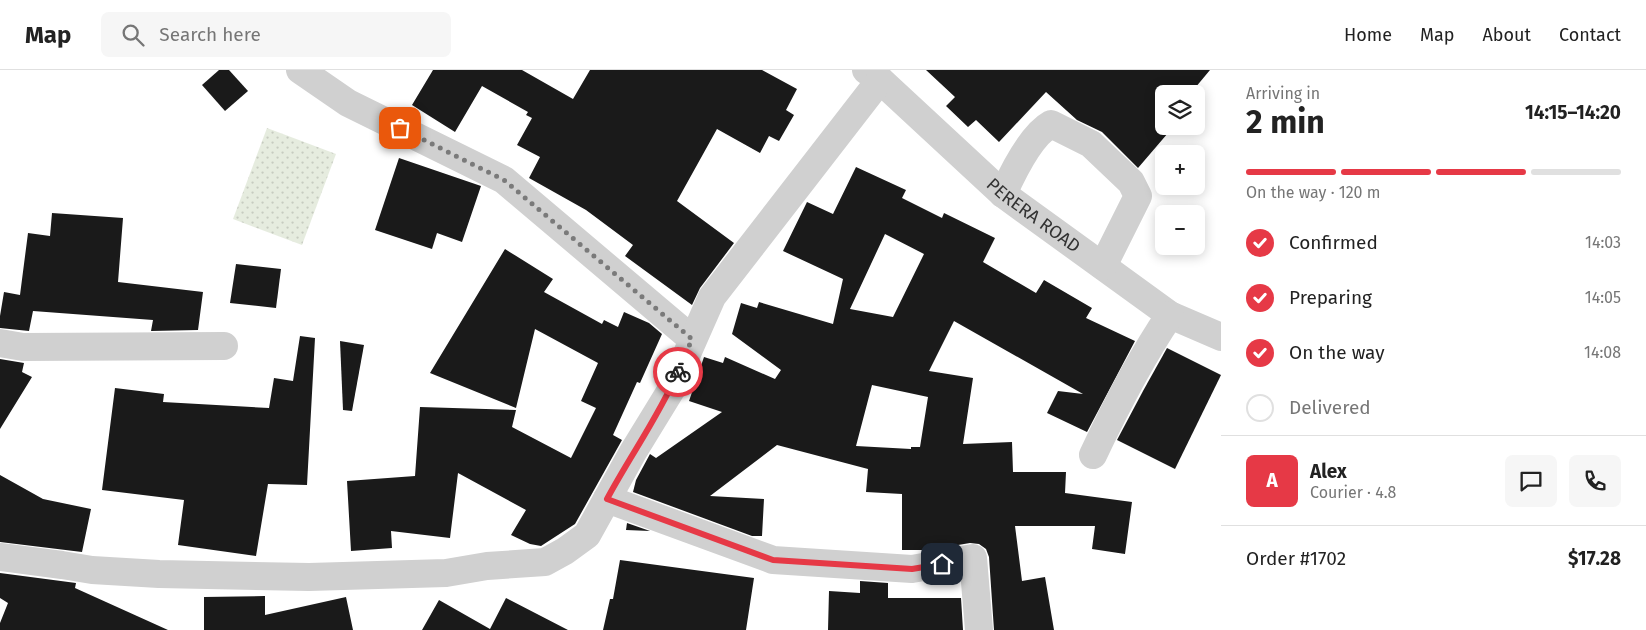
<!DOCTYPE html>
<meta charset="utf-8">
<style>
:root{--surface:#fff;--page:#f6f6f6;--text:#222;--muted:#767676;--line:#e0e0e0;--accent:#e63946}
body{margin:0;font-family:"Fira Sans",sans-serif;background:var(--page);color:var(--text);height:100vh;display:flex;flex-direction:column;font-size:19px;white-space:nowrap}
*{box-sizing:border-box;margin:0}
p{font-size:16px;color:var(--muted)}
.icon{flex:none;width:28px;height:28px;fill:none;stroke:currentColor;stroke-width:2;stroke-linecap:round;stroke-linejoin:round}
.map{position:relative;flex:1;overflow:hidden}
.side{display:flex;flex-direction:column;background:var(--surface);width:425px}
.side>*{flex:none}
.fabs{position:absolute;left:1155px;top:15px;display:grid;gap:10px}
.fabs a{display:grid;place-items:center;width:50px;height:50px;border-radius:8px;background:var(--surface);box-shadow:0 2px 12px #0003;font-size:25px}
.pin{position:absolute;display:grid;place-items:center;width:42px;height:42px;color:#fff;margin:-21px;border-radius:10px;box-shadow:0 2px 8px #0006}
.courier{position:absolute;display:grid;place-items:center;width:50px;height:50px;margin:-25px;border:4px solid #e63946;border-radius:50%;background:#fff;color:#222;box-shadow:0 1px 6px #0007}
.head em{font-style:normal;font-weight:700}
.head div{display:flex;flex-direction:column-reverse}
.head{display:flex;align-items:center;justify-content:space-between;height:85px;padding:0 25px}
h1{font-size:32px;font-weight:700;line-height:38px}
.bar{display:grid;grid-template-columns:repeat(4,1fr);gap:8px 5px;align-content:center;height:60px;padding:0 25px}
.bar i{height:6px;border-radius:4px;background:var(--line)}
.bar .current{background:var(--accent)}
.bar p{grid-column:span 4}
.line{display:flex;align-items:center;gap:12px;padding:0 25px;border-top:1px solid var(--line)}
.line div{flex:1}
.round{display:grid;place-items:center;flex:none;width:52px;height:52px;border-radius:8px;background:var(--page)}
ol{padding:0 25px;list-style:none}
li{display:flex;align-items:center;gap:15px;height:55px}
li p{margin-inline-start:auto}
li .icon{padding:5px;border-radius:50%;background:var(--accent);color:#fff;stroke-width:4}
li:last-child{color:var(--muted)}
li i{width:28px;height:28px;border:2px solid var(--line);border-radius:50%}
header{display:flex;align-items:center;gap:30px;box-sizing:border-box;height:70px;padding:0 25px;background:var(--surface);border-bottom:1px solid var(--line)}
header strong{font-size:24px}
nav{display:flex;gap:28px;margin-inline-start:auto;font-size:18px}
.search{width:350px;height:45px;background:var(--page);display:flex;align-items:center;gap:12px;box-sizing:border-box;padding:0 18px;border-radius:8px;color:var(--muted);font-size:19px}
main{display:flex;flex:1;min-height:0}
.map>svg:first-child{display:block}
.grass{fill:url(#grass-dots)}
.building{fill:#1a1a1a;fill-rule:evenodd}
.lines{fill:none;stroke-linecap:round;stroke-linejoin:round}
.minor{stroke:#d0d0d0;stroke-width:28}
.done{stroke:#7a7a7a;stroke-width:5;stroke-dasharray:0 9}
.route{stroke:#e63946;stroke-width:6}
.labels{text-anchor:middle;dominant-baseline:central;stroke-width:5;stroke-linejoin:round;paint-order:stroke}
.street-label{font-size:18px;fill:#333;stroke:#fff}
</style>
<header>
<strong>Map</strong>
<div class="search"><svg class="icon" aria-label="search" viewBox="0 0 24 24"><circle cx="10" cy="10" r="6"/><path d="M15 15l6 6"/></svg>Search here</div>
<nav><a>Home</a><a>Map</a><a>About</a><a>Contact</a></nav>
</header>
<main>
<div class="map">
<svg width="1221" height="560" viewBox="0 0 1221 560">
<defs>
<pattern id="grass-dots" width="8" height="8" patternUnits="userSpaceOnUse" patternTransform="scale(1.25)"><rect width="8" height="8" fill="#e6ecdf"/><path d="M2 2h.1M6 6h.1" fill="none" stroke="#c6cbc0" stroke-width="1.8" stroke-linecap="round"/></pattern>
</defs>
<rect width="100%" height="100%" fill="#fff"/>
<!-- grass -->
<path class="grass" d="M 267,58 L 336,84 L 302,175 L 233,149 Z"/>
<!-- building -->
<g class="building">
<path d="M 219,0 L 229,0 L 248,21 L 225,41 L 202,15 Z"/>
<path d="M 433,0 L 522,0 L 573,29 L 590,0 L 762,0 L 797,19 L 786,40 L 794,45 L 779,71 L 769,66 L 760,83 L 717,59 L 677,131 L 734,173 L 700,218 L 692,235 L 625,186 L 633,175 L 586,140 L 529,108 L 540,87 L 517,75 L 532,48 L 526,45 L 528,42 L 482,16 L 455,62 L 412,35 Z"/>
<path d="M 926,0 L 1210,0 L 1190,24 L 1164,24 L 1164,53 L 1161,56 L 1174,56 L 1138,98 L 1102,62 L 1077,50 L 1046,22 L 999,72 L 976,50 L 968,57 L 946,36 L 955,27 Z"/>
<path d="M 399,88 L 481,116 L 462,172 L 437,163 L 432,179 L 375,160 Z"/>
<path d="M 856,97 L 906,120 L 902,128 L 942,148 L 944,143 L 995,168 L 983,192 L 1036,223 L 1044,210 L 1092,238 L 1086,248 L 1135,271 L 1087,362 L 1047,343 L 1058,321 L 1083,324 L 954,251 L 929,301 L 973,308 L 963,374 L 1012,372 L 1013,402 L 1066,402 L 1065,423 L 1132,432 L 1125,484 L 1092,479 L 1095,456 L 1015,456 L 1022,511 L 1045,507 L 1054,560 L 994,560 L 989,487 L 986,479 L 979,474 L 970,473 L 928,480 L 902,480 L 902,424 L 866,422 L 868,399 L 777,375 L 710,426 L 764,429 L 762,466 L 752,466 L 633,422 L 636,410 L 650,384 L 656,388 L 722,342 L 689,331 L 704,287 L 723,293 L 725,287 L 775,309 L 781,300 L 732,264 L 741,233 L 757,238 L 759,232 L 833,254 L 843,209 L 783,181 L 807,132 L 833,144 ZM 885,164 L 924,184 L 893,247 L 850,239 ZM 872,315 L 928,327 L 920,377 L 911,377 L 911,379 L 856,376 Z"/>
<path d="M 52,143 L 123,148 L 118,212 L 203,222 L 198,260 L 151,261 L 153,250 L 33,241 L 29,261 L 0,258 L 0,246 L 4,222 L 20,225 L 28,163 L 50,166 Z"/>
<path d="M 505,179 L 553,209 L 544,222 L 602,254 L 604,250 L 618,257 L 624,242 L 649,253 L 662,264 L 640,313 L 637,312 L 613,365 L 622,370 L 575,454 L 541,476 L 530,474 L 511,465 L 526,440 L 458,403 L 450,468 L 391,461 L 392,478 L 351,481 L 347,411 L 415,406 L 420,337 L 516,340 L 512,357 L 571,388 L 596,338 L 581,331 L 598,293 L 535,259 L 516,338 L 430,303 Z"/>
<path d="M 236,194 L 281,199 L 276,238 L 230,233 Z"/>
<path d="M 300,266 L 315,268 L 307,415 L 268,414 L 256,486 L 178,475 L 184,430 L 102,420 L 115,318 L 164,324 L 163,332 L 269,338 L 274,308 L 293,311 Z"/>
<path d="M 340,271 L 364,275 L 352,341 L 343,340 Z"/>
<path d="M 1167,278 L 1221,305 L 1175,399 L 1117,370 L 1143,321 Z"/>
<path d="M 0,289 L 24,293 L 22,302 L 32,307 L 0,359 Z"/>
<path d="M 0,405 L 43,429 L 91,439 L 82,482 L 0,472 Z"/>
<path d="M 627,453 L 650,461 L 626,460 Z"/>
<path d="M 620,490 L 754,508 L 746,560 L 603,560 L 610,529 L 613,529 Z"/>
<path d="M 0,503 L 76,513 L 75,518 L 168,560 L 0,560 L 0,553 L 8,533 L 0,528 Z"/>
<path d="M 860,511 L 888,513 L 888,528 L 961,528 L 963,560 L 828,560 L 829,521 L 860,523 Z"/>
<path d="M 265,526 L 265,545 L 346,527 L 353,560 L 204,560 L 204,527 Z"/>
<path d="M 506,528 L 568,560 L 422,560 L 439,530 L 490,559 Z"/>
</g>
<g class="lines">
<!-- minor -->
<g class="minor">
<path d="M 300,0 L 348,33 L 504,110 L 692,269"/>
<path id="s1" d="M 866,0 L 880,10 L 1003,124 L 1170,245 L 1221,267"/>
<path d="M 1003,124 C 1012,104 1031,65 1051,54 L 1091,74 L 1131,112 L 1138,126 L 1103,196"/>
<path d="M 0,273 L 23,277 L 224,276"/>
<path d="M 1093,385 C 1116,336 1140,289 1170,245"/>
<path d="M 607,429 L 773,490 L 912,499 L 973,488 L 979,560"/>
<path d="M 0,487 L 62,495 L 92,500 L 159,504 L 309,507 L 446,503 L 487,496 L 545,492 L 565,481 L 587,465 L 633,382 L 671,320 L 712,227 L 880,10"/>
</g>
</g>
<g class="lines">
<!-- done -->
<path class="done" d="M 400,58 L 504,110 L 692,269 L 678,302"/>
<!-- route -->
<path class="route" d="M 678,302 C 659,346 630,386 607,429 L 773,490 L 912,499 L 942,494"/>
</g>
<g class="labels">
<!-- street labels -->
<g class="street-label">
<text stroke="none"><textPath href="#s1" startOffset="222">PERERA ROAD</textPath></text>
</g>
</g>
</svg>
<div class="fabs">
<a><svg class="icon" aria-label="layers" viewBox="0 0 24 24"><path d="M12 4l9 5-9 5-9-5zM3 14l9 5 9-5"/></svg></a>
<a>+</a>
<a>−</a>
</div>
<div class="pin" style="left:400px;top:58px;background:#ea580c"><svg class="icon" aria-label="bag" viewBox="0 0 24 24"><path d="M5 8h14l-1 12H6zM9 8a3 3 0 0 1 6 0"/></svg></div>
<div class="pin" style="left:942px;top:494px;background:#1f2937"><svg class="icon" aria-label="home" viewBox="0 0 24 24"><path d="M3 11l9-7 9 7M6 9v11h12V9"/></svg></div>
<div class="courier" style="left:678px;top:302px"><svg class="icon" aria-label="bike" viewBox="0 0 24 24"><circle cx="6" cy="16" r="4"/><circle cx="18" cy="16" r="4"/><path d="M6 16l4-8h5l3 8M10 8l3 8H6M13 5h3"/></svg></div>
</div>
<section class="side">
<div class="head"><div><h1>2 min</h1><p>Arriving in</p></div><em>14:15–14:20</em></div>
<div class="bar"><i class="current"></i><i class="current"></i><i class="current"></i><i></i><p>On the way · 120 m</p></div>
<ol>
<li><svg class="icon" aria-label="check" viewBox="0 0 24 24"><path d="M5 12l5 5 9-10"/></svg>Confirmed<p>14:03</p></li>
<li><svg class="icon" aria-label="check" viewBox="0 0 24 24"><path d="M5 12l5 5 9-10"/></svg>Preparing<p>14:05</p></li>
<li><svg class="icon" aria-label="check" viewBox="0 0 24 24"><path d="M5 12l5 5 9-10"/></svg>On the way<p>14:08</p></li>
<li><i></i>Delivered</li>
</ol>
<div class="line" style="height:90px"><b class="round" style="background:var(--accent);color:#fff">A</b><div><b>Alex</b><p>Courier · 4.8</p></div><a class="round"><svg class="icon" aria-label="chat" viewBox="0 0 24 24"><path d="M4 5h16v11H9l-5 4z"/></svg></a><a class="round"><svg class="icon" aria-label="phone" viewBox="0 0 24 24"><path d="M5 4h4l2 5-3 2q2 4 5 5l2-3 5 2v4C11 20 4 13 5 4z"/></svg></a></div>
<div class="line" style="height:65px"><div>Order #1702</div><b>$17.28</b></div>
</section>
</main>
